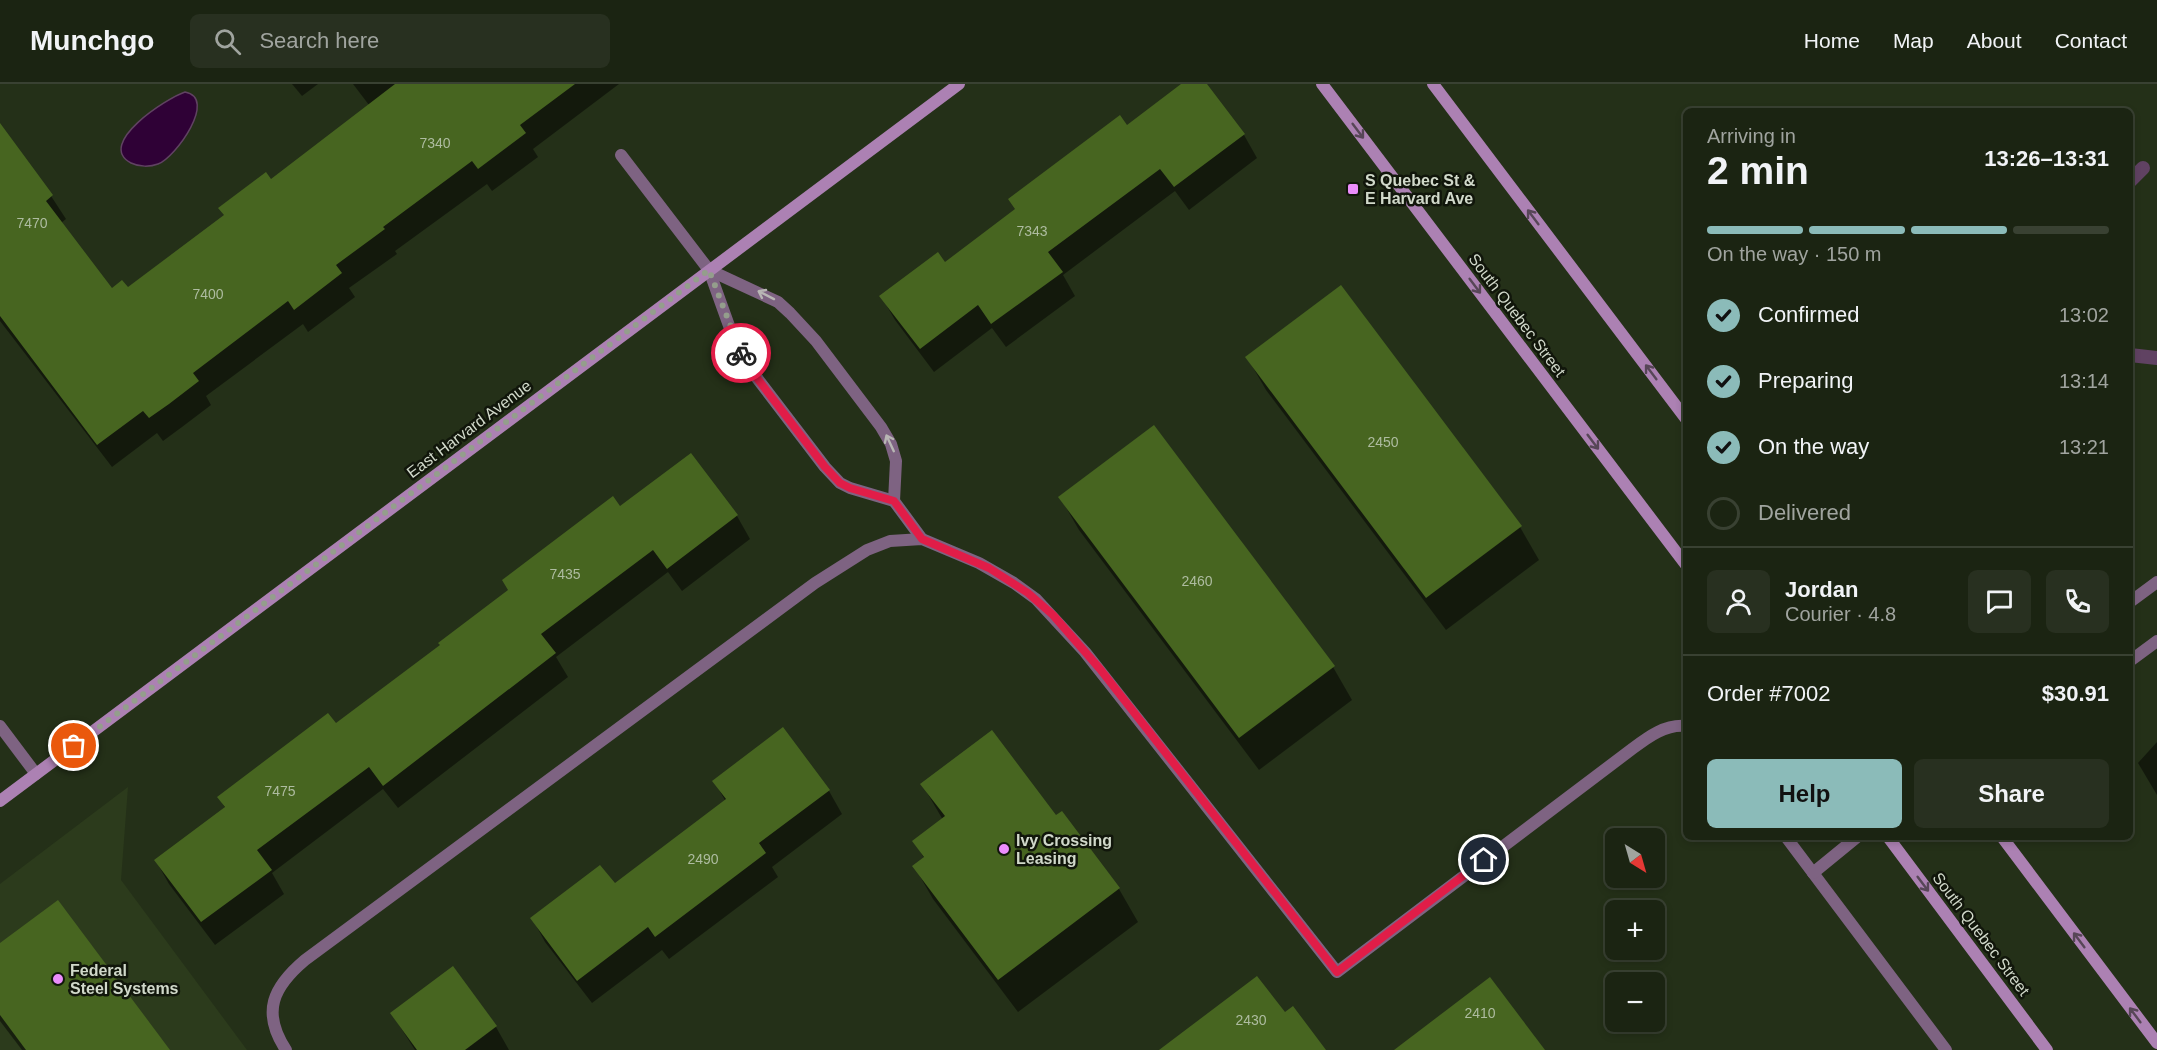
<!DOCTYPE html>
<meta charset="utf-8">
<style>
:root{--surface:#1b2412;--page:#283020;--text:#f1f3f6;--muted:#a0a49f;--line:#394132;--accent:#8bbbb9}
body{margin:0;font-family:Arial,sans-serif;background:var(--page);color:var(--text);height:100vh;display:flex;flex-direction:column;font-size:22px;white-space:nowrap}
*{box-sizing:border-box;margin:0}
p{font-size:20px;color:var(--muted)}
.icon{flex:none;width:33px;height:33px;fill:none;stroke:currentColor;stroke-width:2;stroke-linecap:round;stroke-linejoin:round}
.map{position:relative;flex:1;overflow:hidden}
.panel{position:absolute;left:1683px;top:24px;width:450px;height:732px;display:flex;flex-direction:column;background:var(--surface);border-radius:9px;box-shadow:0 3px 9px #0003,0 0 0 2px var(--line)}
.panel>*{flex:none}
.needle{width:39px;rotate:143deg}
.controls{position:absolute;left:1605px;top:744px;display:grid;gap:12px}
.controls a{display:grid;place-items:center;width:60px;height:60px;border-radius:9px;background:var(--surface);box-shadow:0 3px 9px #0003,0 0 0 2px var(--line);font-size:30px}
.pin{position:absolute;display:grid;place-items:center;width:51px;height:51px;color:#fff;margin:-26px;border:3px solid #fff;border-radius:50%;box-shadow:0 2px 6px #0007}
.courier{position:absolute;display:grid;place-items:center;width:60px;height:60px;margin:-30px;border:4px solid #e11d48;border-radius:50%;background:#fff;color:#222;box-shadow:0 2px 8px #0007}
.head em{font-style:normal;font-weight:800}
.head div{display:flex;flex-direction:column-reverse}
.head{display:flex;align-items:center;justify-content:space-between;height:102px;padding:0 24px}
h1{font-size:39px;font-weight:800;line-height:45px}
.bar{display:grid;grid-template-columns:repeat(4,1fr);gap:9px 6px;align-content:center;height:72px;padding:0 24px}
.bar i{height:8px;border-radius:4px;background:var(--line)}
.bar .on{background:var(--accent)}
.bar p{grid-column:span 4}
.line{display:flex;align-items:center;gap:15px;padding:0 24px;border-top:2px solid var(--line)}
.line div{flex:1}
.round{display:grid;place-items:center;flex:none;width:63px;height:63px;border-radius:9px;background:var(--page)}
ol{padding:0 24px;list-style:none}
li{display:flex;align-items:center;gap:18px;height:66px}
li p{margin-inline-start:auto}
li .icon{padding:6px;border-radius:50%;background:var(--accent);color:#111;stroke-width:4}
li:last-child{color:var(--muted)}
li i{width:33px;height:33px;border:3px solid var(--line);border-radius:50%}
.primary-button{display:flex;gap:12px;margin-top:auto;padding:12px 24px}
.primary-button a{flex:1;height:69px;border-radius:9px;background:var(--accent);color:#111;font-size:24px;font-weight:800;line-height:69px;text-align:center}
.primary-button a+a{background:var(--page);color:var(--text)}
header{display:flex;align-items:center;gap:36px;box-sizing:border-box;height:84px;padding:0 30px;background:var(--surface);border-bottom:2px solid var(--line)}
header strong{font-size:28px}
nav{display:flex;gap:33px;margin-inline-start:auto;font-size:21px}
.search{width:420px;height:54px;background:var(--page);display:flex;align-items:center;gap:15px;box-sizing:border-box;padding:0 21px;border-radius:9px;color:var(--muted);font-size:22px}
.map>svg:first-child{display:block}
.built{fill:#2c3b1c}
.water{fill:#2f0136;stroke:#604262;stroke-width:1.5}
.shadow{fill:#0007}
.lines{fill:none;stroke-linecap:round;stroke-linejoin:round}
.stream{stroke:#604262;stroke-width:14}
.building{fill:#476520}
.lane{stroke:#7e6382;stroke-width:12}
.street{stroke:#7e6382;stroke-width:12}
.secondary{stroke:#ac81b3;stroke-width:12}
.oneway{stroke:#574657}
.oneway2{stroke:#b8b6b4}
.done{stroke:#949e8c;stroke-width:6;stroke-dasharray:0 10.8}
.route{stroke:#e11d48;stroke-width:8}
.poi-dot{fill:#eb8dfb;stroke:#11160b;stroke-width:2}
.labels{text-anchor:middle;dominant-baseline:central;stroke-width:5;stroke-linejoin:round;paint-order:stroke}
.number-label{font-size:14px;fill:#aebca0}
.poi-label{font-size:16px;font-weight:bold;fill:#d1d9ca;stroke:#11160b;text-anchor:start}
.street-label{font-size:16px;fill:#d1d9ca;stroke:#11160b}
</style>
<header>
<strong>Munchgo</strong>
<div class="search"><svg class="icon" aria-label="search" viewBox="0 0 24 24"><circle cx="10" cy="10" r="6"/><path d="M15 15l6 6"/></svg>Search here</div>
<nav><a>Home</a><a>Map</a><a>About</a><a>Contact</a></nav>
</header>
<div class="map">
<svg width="2157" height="966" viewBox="0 0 2157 966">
<rect width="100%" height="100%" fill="#243018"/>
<!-- built -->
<path class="built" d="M 128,703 L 121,796 L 247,966 L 0,966 L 0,800 Z"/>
<!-- water -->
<path class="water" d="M 185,8 C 218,14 176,73 158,80 C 150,83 139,83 131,79 C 95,60 167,14 185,8 Z"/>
<!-- shadow -->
<g class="shadow">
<path d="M 292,0 L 318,0 L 302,12 Z"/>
<path d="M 353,0 L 619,0 L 533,65 L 538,73 L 492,107 L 487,100 L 395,167 L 397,170 L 349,204 L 355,213 L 308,248 L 303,240 L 206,312 L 211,321 L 182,343 L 163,357 L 157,349 L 112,383 L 0,237 L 0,57 L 38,92 L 66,135 L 61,139 L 112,206 L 128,205 L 225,132 L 220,124 L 271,97 L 369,21 Z"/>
<path d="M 1184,0 L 1205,0 L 1244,51 L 1257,74 L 1189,126 L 1175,107 L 1063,191 L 1075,212 L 1006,263 L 992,244 L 934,288 L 895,236 L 881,212 L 944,180 Z"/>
<path d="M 1247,273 L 1520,443 L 1539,476 L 1446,546 L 1266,306 Z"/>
<path d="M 691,371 L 737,432 L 750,455 L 682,507 L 668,488 L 556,573 L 568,593 L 398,724 L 383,705 L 272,789 L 284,810 L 215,861 L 169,800 L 156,777 L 225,724 L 219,713 L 336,641 Z"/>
<path d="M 1060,413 L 1333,583 L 1352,616 L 1259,686 L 1079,446 Z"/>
<path d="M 2157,658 L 2157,711 L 2138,679 Z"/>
<path d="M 714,697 L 829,707 L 842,730 L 772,783 L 778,793 L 669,875 L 662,866 L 592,919 L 545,858 L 532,834 L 614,801 L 726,718 Z"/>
<path d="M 922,700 L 1056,733 L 1119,805 L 1138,838 L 1018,928 L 933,815 L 914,782 L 924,774 L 914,757 L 943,736 Z"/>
<path d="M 0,861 L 168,966 L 22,966 L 0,937 Z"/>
<path d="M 392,930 L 496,943 L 509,966 L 415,966 Z"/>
</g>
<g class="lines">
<!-- stream -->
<g class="stream">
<path d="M 2130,97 L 2143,84"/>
<path d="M 2130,271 L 2157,274"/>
</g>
</g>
<!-- building -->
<g class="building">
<path d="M 395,0 L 575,0 L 520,41 L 526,49 L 478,85 L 472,77 L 383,143 L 385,145 L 336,181 L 342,189 L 294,226 L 288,217 L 193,289 L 199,297 L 169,320 L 149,334 L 143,327 L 97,361 L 0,232 L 0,39 L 53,111 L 46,117 L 112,204 L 122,196 L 128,203 L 224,131 L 218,124 L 266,88 L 271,95 Z"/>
<path d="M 1181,0 L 1207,0 L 1245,50 L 1174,103 L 1160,85 L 1048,168 L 1063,188 L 991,240 L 978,221 L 920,265 L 879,212 L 938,168 L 945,178 L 1015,125 L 1008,115 L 1120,31 L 1127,41 Z"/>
<path d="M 1341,201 L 1522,442 L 1426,514 L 1245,273 Z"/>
<path d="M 1154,341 L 1335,582 L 1239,654 L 1058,413 Z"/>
<path d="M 691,369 L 738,431 L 667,485 L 653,466 L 541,550 L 556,569 L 383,702 L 369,683 L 257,766 L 272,786 L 201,838 L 154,776 L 225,723 L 217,713 L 328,629 L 336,639 L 440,561 L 438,559 L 508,506 L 502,496 L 613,412 L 620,422 Z"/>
<path d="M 783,643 L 830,706 L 759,759 L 766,769 L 655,853 L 648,843 L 577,897 L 530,834 L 600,781 L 615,799 L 726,715 L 712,697 Z"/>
<path d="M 992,646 L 1056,731 L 1062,727 L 1120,804 L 998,896 L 912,782 L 924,773 L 912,757 L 945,732 L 920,700 Z"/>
<path d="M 58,816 L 170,966 L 26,966 L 0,931 L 0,859 Z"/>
<path d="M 453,882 L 497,942 L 465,966 L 417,966 L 390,929 Z"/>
<path d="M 1257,892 L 1285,928 L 1293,922 L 1326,966 L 1159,966 Z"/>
<path d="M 1490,893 L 1545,966 L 1394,966 Z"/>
</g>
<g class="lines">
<!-- lane -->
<g class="lane">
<path d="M 621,71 L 709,186 L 737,264 L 757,294 L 825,383 L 840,399 L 850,404 L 894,417"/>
<path d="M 709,186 L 778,218 L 790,229 L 816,257 L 881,343 L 891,360 L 896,377 L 894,417 L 922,455"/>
<path d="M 1786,753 L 1946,966"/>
<path d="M 1813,789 L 1857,753"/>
<path d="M 286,966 C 261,928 273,903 305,876 L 815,499 L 867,466 L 890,457 L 922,455 L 979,479 L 1014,499 L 1036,515 L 1085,568 L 1337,888 L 1632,665 C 1648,653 1665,640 1686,642"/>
</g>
<!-- street -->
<g class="street">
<path d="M 2130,518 L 2157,498"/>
<path d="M 2130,577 L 2157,557"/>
<path d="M 0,642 L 36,690"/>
</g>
<!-- secondary -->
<g class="secondary">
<path d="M 1322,0 L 1686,481"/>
<path d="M 1433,0 L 1686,335"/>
<path d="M 0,717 L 959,0"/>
<path d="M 1888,753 L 2047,966"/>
<path d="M 2002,753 L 2157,959"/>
</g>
</g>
<!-- one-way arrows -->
<defs><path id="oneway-shaft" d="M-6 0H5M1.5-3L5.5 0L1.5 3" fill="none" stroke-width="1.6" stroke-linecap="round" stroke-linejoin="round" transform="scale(1.5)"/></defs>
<g class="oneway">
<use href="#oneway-shaft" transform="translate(1358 47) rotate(53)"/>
<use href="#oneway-shaft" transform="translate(1533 133) rotate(-127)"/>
<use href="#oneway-shaft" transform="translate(1475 202) rotate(53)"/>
<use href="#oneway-shaft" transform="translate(1651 288) rotate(-127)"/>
<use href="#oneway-shaft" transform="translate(1593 358) rotate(53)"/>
<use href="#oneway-shaft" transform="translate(1923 800) rotate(53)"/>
<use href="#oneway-shaft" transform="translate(2079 856) rotate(-127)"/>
<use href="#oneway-shaft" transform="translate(2135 931) rotate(-127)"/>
</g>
<g class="oneway2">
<use href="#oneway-shaft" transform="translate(766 211) rotate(-153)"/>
<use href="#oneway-shaft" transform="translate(890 359) rotate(-115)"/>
</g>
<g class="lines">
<!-- done -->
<path class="done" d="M 74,662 L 709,186 L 741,269"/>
<!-- route -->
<path class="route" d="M 741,269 L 757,294 L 825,383 L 840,399 L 850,404 L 894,417 L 922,455 L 989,484 L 1028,509 L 1053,531 L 1100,585 L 1337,888 L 1484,776"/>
</g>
<!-- markers -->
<g class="poi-dot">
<rect x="1347" y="99" width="12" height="12" rx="3"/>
<circle cx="1004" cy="765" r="6"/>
<circle cx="58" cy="895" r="6"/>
</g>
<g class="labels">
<!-- number labels -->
<g class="number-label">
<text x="435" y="59">7340</text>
<text x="32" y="139">7470</text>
<text x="1032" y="147">7343</text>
<text x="208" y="210">7400</text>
<text x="1383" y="358">2450</text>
<text x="565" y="490">7435</text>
<text x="1197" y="497">2460</text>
<text x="280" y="707">7475</text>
<text x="703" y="775">2490</text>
<text x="1480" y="929">2410</text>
<text x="1251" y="936">2430</text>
</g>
<!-- poi labels -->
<g class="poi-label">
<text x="1365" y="96">S Quebec St &amp;<tspan x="1365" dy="18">E Harvard Ave</tspan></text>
<text x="1016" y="756">Ivy Crossing<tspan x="1016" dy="18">Leasing</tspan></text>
<text x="70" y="886">Federal<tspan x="70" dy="18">Steel Systems</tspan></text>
</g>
<!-- street labels -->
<g class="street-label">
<text transform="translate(1517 231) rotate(53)">South Quebec Street</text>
<text transform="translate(469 345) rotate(-37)">East Harvard Avenue</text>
<text transform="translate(1981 850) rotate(53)">South Quebec Street</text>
</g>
</g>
</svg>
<div class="controls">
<a><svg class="needle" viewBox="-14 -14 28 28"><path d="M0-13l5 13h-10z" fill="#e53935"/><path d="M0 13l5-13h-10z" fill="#a0a49f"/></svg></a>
<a>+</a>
<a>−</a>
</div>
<div class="pin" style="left:74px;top:662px;background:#ea580c"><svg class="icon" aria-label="bag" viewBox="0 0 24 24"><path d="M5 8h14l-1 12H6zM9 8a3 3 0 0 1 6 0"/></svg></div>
<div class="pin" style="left:1484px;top:776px;background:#1f2937"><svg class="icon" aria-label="home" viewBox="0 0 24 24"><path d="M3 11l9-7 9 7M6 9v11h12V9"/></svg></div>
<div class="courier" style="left:741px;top:269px"><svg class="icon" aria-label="bike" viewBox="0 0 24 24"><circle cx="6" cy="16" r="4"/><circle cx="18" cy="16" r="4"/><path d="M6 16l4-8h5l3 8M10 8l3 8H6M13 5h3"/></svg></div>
<section class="panel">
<div class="head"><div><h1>2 min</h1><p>Arriving in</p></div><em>13:26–13:31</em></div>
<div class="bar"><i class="on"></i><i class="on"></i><i class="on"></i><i></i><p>On the way · 150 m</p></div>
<ol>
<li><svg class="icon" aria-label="check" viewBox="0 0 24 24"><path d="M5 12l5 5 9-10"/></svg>Confirmed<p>13:02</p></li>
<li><svg class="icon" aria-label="check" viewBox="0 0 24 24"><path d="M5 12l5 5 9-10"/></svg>Preparing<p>13:14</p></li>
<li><svg class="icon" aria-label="check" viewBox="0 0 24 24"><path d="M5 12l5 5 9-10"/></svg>On the way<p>13:21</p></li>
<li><i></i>Delivered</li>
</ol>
<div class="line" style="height:108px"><a class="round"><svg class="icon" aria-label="person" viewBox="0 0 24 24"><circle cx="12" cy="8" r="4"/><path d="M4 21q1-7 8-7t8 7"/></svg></a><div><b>Jordan</b><p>Courier · 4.8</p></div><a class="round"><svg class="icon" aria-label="chat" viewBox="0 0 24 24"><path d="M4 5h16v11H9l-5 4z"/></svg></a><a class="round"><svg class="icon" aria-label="phone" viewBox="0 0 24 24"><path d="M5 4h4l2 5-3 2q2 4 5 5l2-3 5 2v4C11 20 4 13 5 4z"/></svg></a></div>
<div class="line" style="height:78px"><div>Order #7002</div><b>$30.91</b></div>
<div class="primary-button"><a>Help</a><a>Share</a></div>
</section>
</div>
